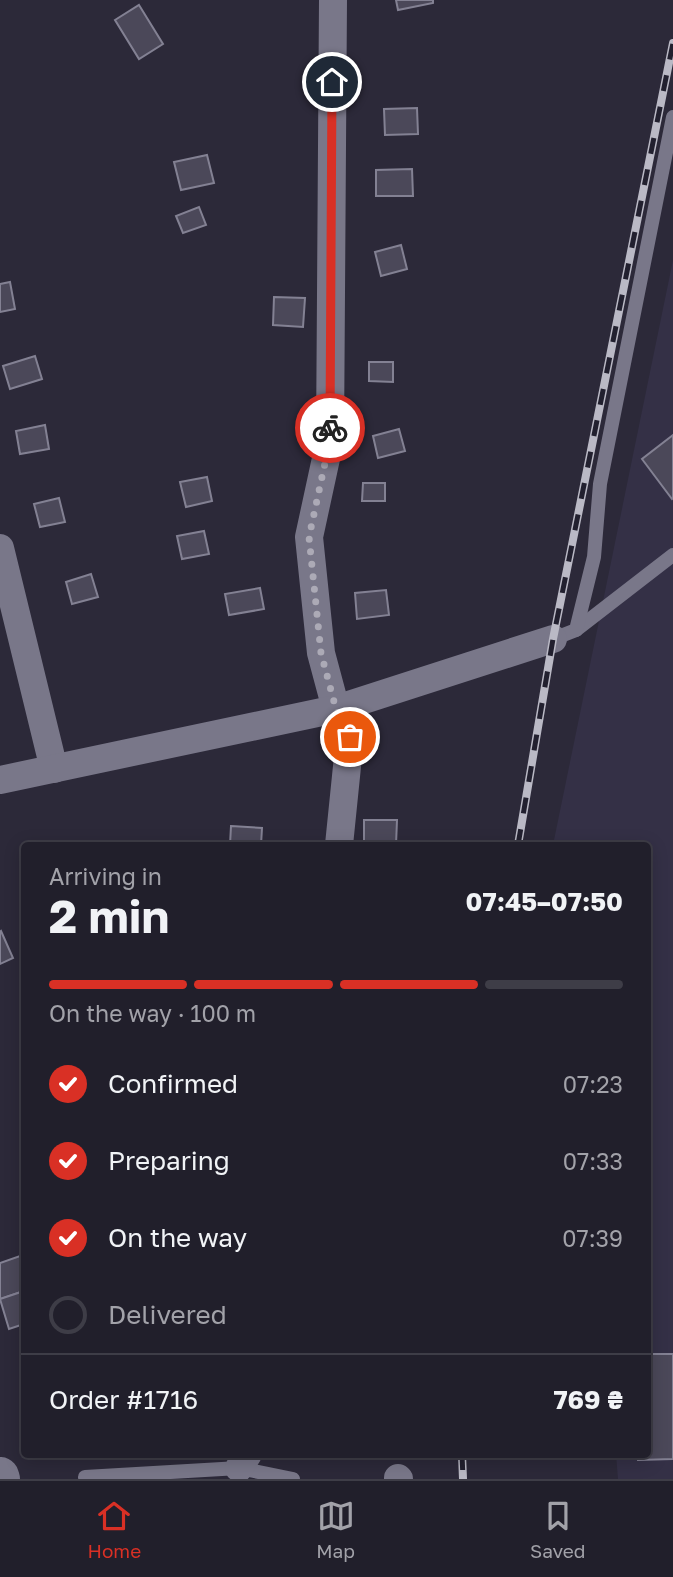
<!DOCTYPE html>
<meta charset="utf-8">
<style>
:root{--surface:#211f2b;--page:#2d2c37;--text:#f1f3f6;--muted:#a2a2a9;--line:#3e3d47;--accent:#d93025}
body{margin:0;font-family:"Golos Text",sans-serif;background:var(--page);color:var(--text);height:100vh;display:flex;flex-direction:column;font-size:26px;white-space:nowrap}
*{box-sizing:border-box;margin:0}
p{font-size:23px;color:var(--muted)}
.icon{flex:none;width:38px;height:38px;fill:none;stroke:currentColor;stroke-width:2;stroke-linecap:round;stroke-linejoin:round}
.map{position:relative;flex:1;overflow:hidden}
.side{position:absolute;left:21px;top:842px;width:630px;height:616px;display:flex;flex-direction:column;background:var(--surface);border-radius:7px;box-shadow:0 4px 18px #0003,0 0 0 2px var(--line)}
.side>*{flex:none}
.pin{position:absolute;display:grid;place-items:center;width:60px;height:60px;color:#fff;margin:-30px;border:4px solid #fff;border-radius:50%;box-shadow:0 2px 7px #0007}
.courier{position:absolute;display:grid;place-items:center;width:70px;height:70px;margin:-35px;border:5px solid #d93025;border-radius:50%;background:#fff;color:#222;box-shadow:0 2px 9px #0007}
.headline em{font-style:normal;font-weight:700}
.headline div{display:flex;flex-direction:column-reverse}
.headline{display:flex;align-items:center;justify-content:space-between;height:119px;padding:0 28px}
h1{font-size:46px;font-weight:700;line-height:52px}
.bar{display:grid;grid-template-columns:repeat(4,1fr);gap:10px 7px;align-content:center;height:84px;padding:0 28px}
.bar i{height:9px;border-radius:5px;background:var(--line)}
.bar .current{background:var(--accent)}
.bar p{grid-column:span 4}
.line{display:flex;align-items:center;gap:18px;padding:0 28px;border-top:2px solid var(--line)}
.line div{flex:1}
ol{padding:0 28px;list-style:none}
li{display:flex;align-items:center;gap:21px;height:77px}
li p{margin-inline-start:auto}
li .icon{padding:7px;border-radius:50%;background:var(--accent);color:#fff;stroke-width:4}
li:last-child{color:var(--muted)}
li i{width:38px;height:38px;border:4px solid var(--line);border-radius:50%}
.tabs{display:flex;justify-content:space-around;align-items:center;height:98px;border-top:2px solid var(--line);background:var(--surface);font-size:19px;color:var(--muted)}
.tabs a{display:grid;justify-items:center;gap:4px}
.tabs .current{color:var(--accent)}
.map>svg:first-child{display:block}
.built{fill:#343046}
.building{fill:#4b4859;stroke:#838193;stroke-width:2}
.lines{fill:none;stroke-linecap:round;stroke-linejoin:round}
.lane{stroke:#797789;stroke-width:14}
.street{stroke:#797789;stroke-width:28}
.secondary{stroke:#797789;stroke-width:38}
.rail-casing{stroke:#bab9c5;stroke-width:8}
.rail{stroke:#22202f;stroke-width:5;stroke-dasharray:16;stroke-linecap:butt}
.done{stroke:#acaab6;stroke-width:7;stroke-dasharray:0 12.6}
.route{stroke:#d93025;stroke-width:9}
</style>
<div class="map">
<svg width="673" height="1479" viewBox="0 0 673 1479">
<rect width="100%" height="100%" fill="#2c2939"/>
<!-- built -->
<path class="built" d="M 673,260 L 673,1479 L 618,1479 L 616,1454 L 648,1454 L 648,845 L 553,845 Z"/>
<!-- building -->
<g class="building">
<path d="M 396,0 L 433,0 L 433,3 L 398,10 Z"/>
<path d="M 139,5 L 163,44 L 139,59 L 115,20 Z"/>
<path d="M 417,108 L 418,134 L 385,135 L 384,109 Z"/>
<path d="M 207,155 L 214,183 L 181,190 L 174,162 Z"/>
<path d="M 412,169 L 413,196 L 376,196 L 376,170 Z"/>
<path d="M 199,207 L 206,225 L 183,233 L 176,216 Z"/>
<path d="M 401,245 L 407,269 L 381,276 L 375,252 Z"/>
<path d="M 10,282 L 15,309 L 0,312 L 0,284 Z"/>
<path d="M 274,297 L 305,298 L 303,327 L 273,325 Z"/>
<path d="M 35,356 L 42,379 L 10,389 L 3,366 Z"/>
<path d="M 369,362 L 393,362 L 393,382 L 369,381 Z"/>
<path d="M 45,425 L 49,449 L 20,454 L 16,431 Z"/>
<path d="M 399,429 L 405,451 L 378,458 L 373,436 Z"/>
<path d="M 673,435 L 673,498 L 672,499 L 642,459 Z"/>
<path d="M 207,477 L 212,501 L 186,507 L 180,482 Z"/>
<path d="M 363,483 L 385,483 L 385,501 L 362,501 Z"/>
<path d="M 59,498 L 65,522 L 40,527 L 34,504 Z"/>
<path d="M 204,531 L 209,554 L 182,559 L 177,536 Z"/>
<path d="M 91,574 L 98,597 L 72,604 L 66,582 Z"/>
<path d="M 260,588 L 264,609 L 229,615 L 225,594 Z"/>
<path d="M 386,590 L 389,615 L 357,619 L 355,593 Z"/>
<path d="M 364,820 L 397,820 L 396,845 L 364,844 Z"/>
<path d="M 231,826 L 262,828 L 261,845 L 230,845 Z"/>
<path d="M 1,931 L 13,958 L 0,964 L 0,932 Z"/>
<path d="M 20,1256 L 24,1272 L 24,1291 L 0,1299 L 0,1263 Z"/>
<path d="M 24,1291 L 24,1324 L 9,1329 L 0,1299 Z"/>
<path d="M 648,1354 L 673,1354 L 673,1459 L 638,1460 L 637,1454 L 648,1454 Z"/>
</g>
<g class="lines">
<!-- lane -->
<g class="lane">
<path d="M 576,630 L 673,555"/>
<path d="M 553,639 L 576,630 L 594,557 L 600,484 L 673,117"/>
<path d="M 85,1477 L 239,1468 L 293,1479"/>
</g>
<!-- street -->
<g class="street">
<path d="M 333,0 L 330,440 L 309,537 L 321,653 L 336,709 L 350,737 L 339,845"/>
<path d="M 0,548 L 54,769"/>
<path d="M 0,780 L 336,709 L 553,639"/>
<path d="M 239,1468 L 248,1454"/>
<path d="M 398,1478 L 399,1479"/>
</g>
<!-- secondary -->
<path class="secondary" d="M 0,1476 L 1,1479"/>
<!-- rail casing -->
<g class="rail-casing">
<g id="rail">
<path d="M 518,845 L 553,639 L 673,43"/>
<path d="M 462,1454 L 463,1479"/>
</g>
</g>
<!-- rail -->
<use href="#rail" class="rail"/>
</g>
<g class="lines">
<!-- done -->
<path class="done" d="M 330,428 L 330,440 L 309,537 L 321,653 L 336,709 L 350,737"/>
<!-- route -->
<path class="route" d="M 330,428 L 332,82"/>
</g>
</svg>
<div class="pin" style="left:350px;top:737px;background:#ea580c"><svg class="icon" aria-label="bag" viewBox="0 0 24 24"><path d="M5 8h14l-1 12H6zM9 8a3 3 0 0 1 6 0"/></svg></div>
<div class="pin" style="left:332px;top:82px;background:#1f2937"><svg class="icon" aria-label="home" viewBox="0 0 24 24"><path d="M3 11l9-7 9 7M6 9v11h12V9"/></svg></div>
<div class="courier" style="left:330px;top:428px"><svg class="icon" aria-label="bike" viewBox="0 0 24 24"><circle cx="6" cy="16" r="4"/><circle cx="18" cy="16" r="4"/><path d="M6 16l4-8h5l3 8M10 8l3 8H6M13 5h3"/></svg></div>
<section class="side">
<div class="headline"><div><h1>2 min</h1><p>Arriving in</p></div><em>07:45–07:50</em></div>
<div class="bar"><i class="current"></i><i class="current"></i><i class="current"></i><i></i><p>On the way · 100 m</p></div>
<ol>
<li><svg class="icon" aria-label="check" viewBox="0 0 24 24"><path d="M5 12l5 5 9-10"/></svg>Confirmed<p>07:23</p></li>
<li><svg class="icon" aria-label="check" viewBox="0 0 24 24"><path d="M5 12l5 5 9-10"/></svg>Preparing<p>07:33</p></li>
<li><svg class="icon" aria-label="check" viewBox="0 0 24 24"><path d="M5 12l5 5 9-10"/></svg>On the way<p>07:39</p></li>
<li><i></i>Delivered</li>
</ol>
<div class="line" style="height:91px"><div>Order #1716</div><b>769 ₴</b></div>
</section>
</div>
<nav class="tabs">
<a class="current"><svg class="icon" aria-label="home" viewBox="0 0 24 24"><path d="M3 11l9-7 9 7M6 9v11h12V9"/></svg>Home</a>
<a><svg class="icon" aria-label="map" viewBox="0 0 24 24"><path d="M3 6l6-2 6 2 6-2v14l-6 2-6-2-6 2zM9 4v14M15 6v14"/></svg>Map</a>
<a><svg class="icon" aria-label="saved" viewBox="0 0 24 24"><path d="M7 4h10v16l-5-4-5 4z"/></svg>Saved</a>
</nav>
